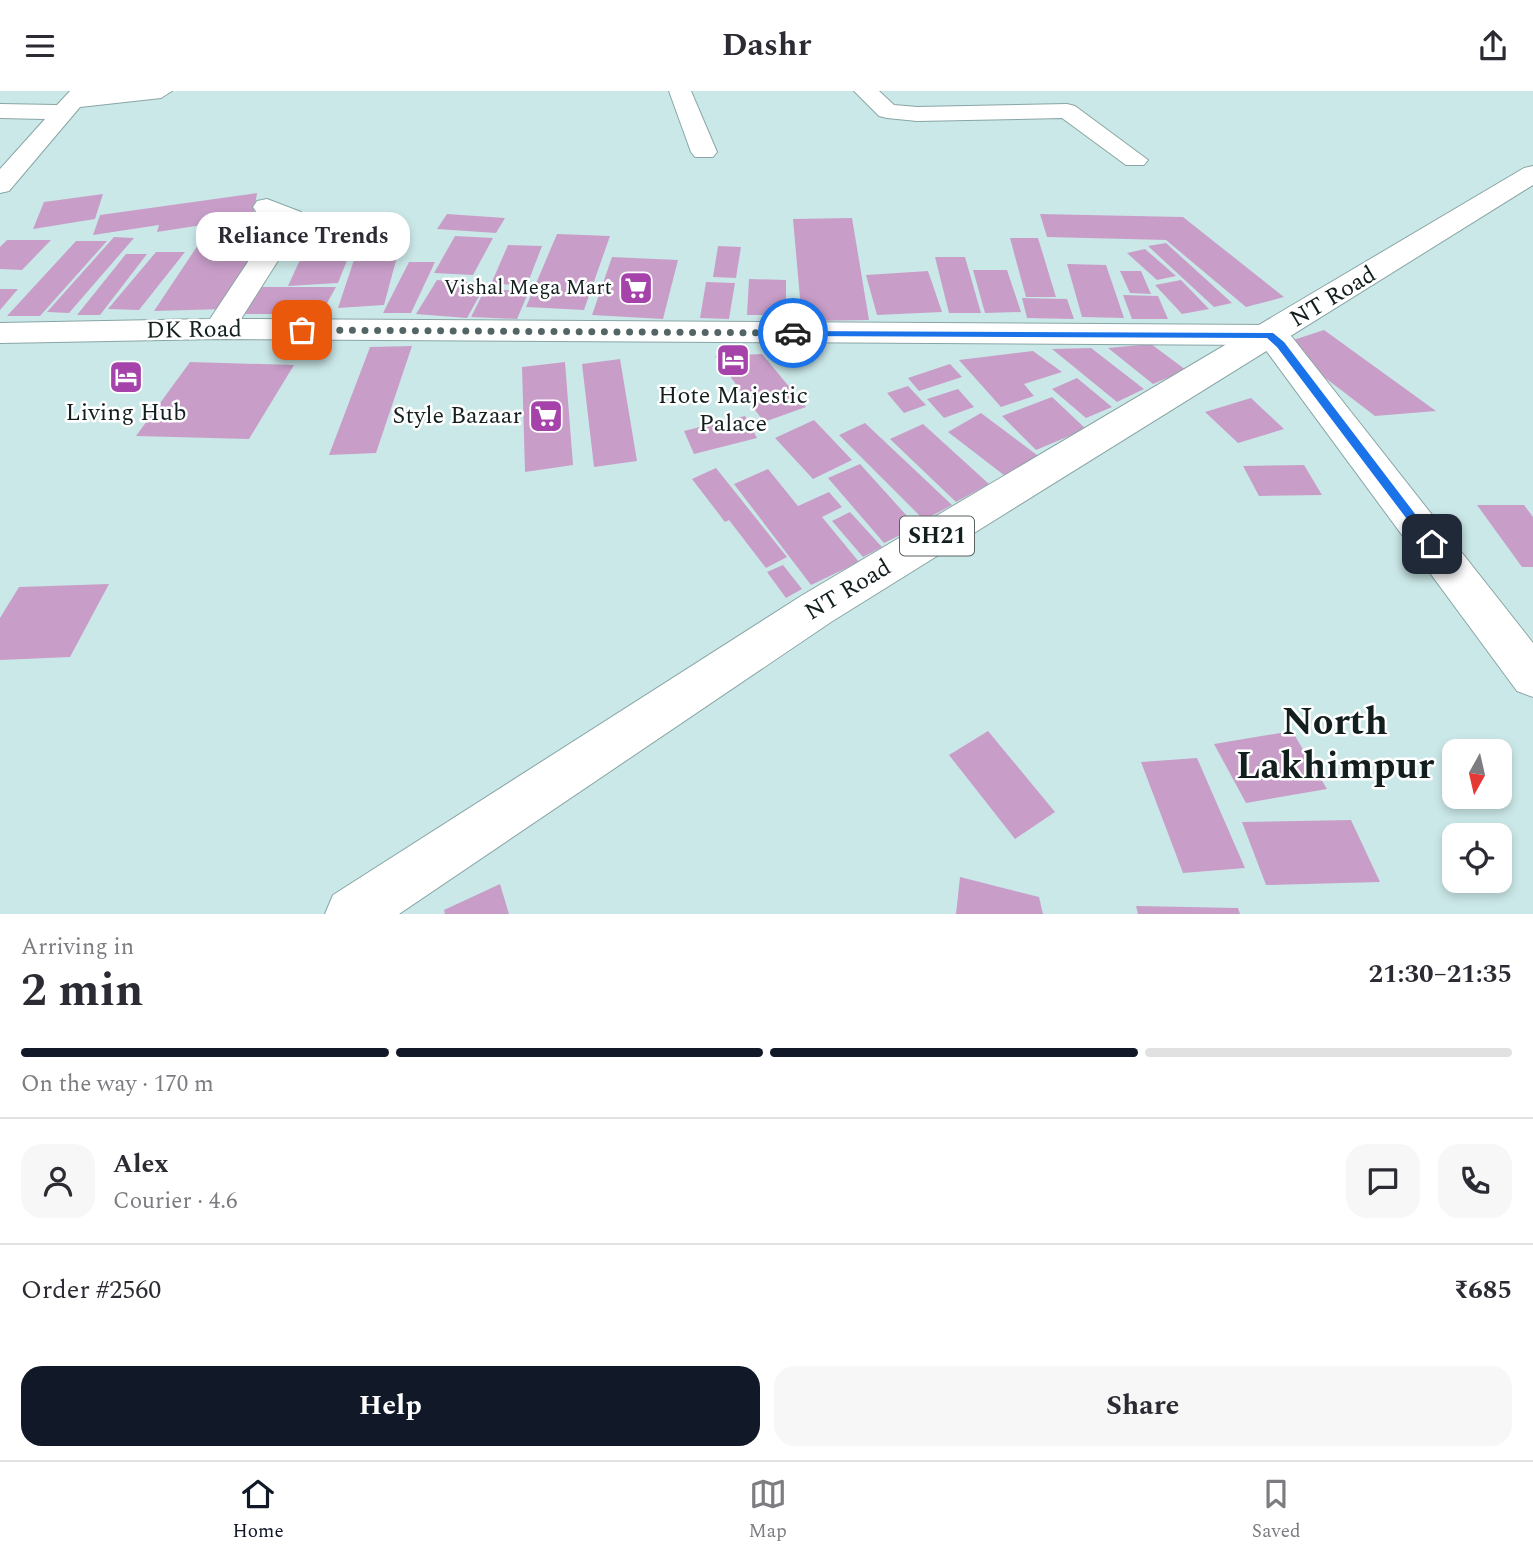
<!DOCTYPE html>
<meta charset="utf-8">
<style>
:root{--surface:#fff;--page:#f7f7f7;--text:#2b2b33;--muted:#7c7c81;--line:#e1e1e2;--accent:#111827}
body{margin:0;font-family:Spectral,serif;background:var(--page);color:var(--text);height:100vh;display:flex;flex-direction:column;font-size:26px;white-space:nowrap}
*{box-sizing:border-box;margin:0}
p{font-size:23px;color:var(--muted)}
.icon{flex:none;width:38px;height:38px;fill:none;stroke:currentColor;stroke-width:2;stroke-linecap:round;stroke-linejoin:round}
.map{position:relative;height:823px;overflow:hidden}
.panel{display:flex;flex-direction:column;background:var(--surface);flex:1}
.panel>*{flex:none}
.needle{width:46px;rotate:188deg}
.controls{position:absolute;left:1442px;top:648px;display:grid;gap:14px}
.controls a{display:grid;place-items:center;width:70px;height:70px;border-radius:14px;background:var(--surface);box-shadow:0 4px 10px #0003;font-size:35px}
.pin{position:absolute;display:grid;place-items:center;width:60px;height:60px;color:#fff;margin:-30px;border-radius:14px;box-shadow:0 4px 10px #0006}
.courier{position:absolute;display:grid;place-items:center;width:70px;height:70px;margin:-35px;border:5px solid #1a73e8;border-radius:50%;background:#fff;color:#222;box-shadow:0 2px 9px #0007}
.bubble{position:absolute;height:49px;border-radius:21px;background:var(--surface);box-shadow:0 4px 10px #0003;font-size:23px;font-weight:700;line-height:49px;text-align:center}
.headline em{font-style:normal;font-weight:700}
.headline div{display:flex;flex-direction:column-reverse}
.headline{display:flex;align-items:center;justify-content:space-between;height:119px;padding:0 21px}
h1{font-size:46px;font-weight:700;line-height:52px}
.bar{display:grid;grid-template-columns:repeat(4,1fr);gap:10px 7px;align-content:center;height:84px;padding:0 21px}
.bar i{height:9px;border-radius:5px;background:var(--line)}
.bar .active{background:var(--accent)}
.bar p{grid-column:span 4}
.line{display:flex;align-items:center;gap:18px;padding:0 21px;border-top:2px solid var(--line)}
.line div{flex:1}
.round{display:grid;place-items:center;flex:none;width:74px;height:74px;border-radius:21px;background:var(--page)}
.cta{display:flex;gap:14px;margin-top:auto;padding:14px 21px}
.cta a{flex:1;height:80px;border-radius:21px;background:var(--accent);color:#fff;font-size:28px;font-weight:700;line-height:80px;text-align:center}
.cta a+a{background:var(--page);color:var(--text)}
header{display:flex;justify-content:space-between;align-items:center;height:91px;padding:0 21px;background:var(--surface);font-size:32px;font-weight:700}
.dock{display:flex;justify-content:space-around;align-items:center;height:98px;border-top:2px solid var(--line);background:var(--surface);font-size:19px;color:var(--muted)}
.dock a{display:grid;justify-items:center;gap:4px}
.dock .active{color:var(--accent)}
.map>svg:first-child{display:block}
.building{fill:#c89ec9}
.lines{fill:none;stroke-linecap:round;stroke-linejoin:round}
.minor-casing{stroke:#89a5a5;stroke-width:2}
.major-casing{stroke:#89a5a5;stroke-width:2}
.minor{fill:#fff;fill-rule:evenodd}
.major{fill:#fff;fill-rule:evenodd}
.route{fill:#1a73e8}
.done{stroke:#536565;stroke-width:7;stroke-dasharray:0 12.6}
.labels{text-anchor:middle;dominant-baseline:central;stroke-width:5;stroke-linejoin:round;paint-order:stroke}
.far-poi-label{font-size:21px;fill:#131e1e;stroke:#fff;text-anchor:end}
.shield{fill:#fff;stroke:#5a6262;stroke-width:2}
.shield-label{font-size:23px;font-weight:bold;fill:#131e1e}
.street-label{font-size:24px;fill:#131e1e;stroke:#fff}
.poi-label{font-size:24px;fill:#131e1e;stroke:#fff}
.near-district-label{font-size:38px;font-weight:bold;fill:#131e1e;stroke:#fff}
</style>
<header><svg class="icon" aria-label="menu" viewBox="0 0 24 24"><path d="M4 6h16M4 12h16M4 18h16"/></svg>Dashr<svg class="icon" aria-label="share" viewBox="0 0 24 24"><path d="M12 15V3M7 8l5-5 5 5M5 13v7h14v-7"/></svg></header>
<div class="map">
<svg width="1533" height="823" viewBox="0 0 1533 823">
<rect width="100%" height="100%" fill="#cbe8e8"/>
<!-- building -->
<g class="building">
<path d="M 257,102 L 254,121 L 203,128 L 202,134 L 157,141 L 159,134 L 93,144 L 100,124 Z"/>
<path d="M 103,103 L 95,128 L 33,138 L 44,111 Z"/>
<path d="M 447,123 L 505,127 L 496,142 L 437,138 Z"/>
<path d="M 1040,123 L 1183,126 L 1284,206 L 1246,216 L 1166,149 L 1047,146 Z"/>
<path d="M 852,127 L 869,229 L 802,230 L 793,128 Z"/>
<path d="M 277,128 L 268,146 L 201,150 L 212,132 Z"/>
<path d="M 407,133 L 404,147 L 364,151 L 367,136 Z"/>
<path d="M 361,134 L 338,192 L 288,195 L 315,136 Z"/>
<path d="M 557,143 L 610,145 L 584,219 L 526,216 Z"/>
<path d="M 455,145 L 493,147 L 473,184 L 434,182 Z"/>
<path d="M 114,146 L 134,147 L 69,222 L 47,221 Z"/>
<path d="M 1010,147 L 1038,147 L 1056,206 L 1026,206 Z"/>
<path d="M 7,149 L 51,149 L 22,179 L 0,178 L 0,156 Z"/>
<path d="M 76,150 L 107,150 L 40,225 L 7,225 Z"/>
<path d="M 401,151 L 384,214 L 338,217 L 359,154 Z"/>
<path d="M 1166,152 L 1232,212 L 1214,216 L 1148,155 Z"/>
<path d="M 263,153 L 225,218 L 154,220 L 198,154 Z"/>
<path d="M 508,154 L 542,155 L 527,194 L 491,193 Z"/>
<path d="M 718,155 L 741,156 L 736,187 L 713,186 Z"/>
<path d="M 1145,158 L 1176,185 L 1157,189 L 1127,162 Z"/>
<path d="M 156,161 L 185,161 L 139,219 L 108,218 Z"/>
<path d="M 126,163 L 147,163 L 100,224 L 77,224 Z"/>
<path d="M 612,166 L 678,169 L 663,228 L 592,224 Z"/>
<path d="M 935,166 L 965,166 L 981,222 L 949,222 Z"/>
<path d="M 409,171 L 435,171 L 411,222 L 383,222 Z"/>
<path d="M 1067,173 L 1106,174 L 1124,227 L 1082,226 Z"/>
<path d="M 973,179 L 1007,179 L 1021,221 L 985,222 Z"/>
<path d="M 928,180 L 942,221 L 877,224 L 866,184 Z"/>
<path d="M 1120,180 L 1141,180 L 1151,203 L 1130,202 Z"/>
<path d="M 749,188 L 786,189 L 786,224 L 747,224 Z"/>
<path d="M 437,189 L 486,193 L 467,227 L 416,223 Z"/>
<path d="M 1181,189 L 1209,218 L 1182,223 L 1155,194 Z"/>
<path d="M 706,191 L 735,192 L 729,228 L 700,227 Z"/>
<path d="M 255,196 L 336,196 L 321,223 L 237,223 Z"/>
<path d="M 0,198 L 18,198 L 0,219 Z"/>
<path d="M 485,198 L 529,200 L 517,228 L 471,226 Z"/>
<path d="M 1123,204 L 1158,205 L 1168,228 L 1132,228 Z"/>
<path d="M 1022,207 L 1067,208 L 1074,228 L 1027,227 Z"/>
<path d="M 1324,239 L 1436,320 L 1375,325 L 1281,253 Z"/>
<path d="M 1151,253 L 1186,279 L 1153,293 L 1108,257 Z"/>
<path d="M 412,255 L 376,362 L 329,364 L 370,256 Z"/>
<path d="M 1091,257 L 1144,298 L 1117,311 L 1052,258 Z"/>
<path d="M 1033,260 L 1062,281 L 1024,293 L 1034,305 L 1001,316 L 959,269 Z"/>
<path d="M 762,263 L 806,316 L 764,331 L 715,265 Z"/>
<path d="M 620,268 L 637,370 L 594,376 L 582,273 Z"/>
<path d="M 190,271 L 294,274 L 249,348 L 136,345 Z"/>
<path d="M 565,271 L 573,374 L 525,381 L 522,276 Z"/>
<path d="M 950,273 L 962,286 L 919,300 L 908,287 Z"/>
<path d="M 1077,287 L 1112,316 L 1086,327 L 1052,298 Z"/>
<path d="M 908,295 L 926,314 L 904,322 L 887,302 Z"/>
<path d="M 958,298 L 974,316 L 944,327 L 927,308 Z"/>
<path d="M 1052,306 L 1086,338 L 1036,359 L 1002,325 Z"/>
<path d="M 1251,307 L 1284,338 L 1238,352 L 1205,321 Z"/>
<path d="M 981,322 L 1041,367 L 1009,388 L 948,341 Z"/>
<path d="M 745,325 L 757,347 L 694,363 L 684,340 Z"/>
<path d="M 814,329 L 852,369 L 813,388 L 775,347 Z"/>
<path d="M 865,332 L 952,414 L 924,429 L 839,344 Z"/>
<path d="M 923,333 L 989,393 L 956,411 L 890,348 Z"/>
<path d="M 860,373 L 917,436 L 884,452 L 828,387 Z"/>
<path d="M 1304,374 L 1322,404 L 1259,405 L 1243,375 Z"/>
<path d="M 716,377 L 787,466 L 766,477 L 729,429 L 725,431 L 692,388 Z"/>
<path d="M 768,378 L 798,415 L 829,401 L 842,416 L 822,426 L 859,471 L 811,494 L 734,393 Z"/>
<path d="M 1477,414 L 1524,414 L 1533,426 L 1533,476 L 1522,476 Z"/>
<path d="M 850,421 L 882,456 L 863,466 L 832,430 Z"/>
<path d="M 783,474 L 802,498 L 786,507 L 767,481 Z"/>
<path d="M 109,493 L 70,566 L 0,569 L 0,527 L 19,496 Z"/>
<path d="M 988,640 L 1055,721 L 1015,748 L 949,664 Z"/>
<path d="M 1292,640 L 1327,698 L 1246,712 L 1214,653 Z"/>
<path d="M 1197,667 L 1245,777 L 1183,782 L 1141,671 Z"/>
<path d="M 1351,729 L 1380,791 L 1266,794 L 1242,731 Z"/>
<path d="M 960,786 L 1039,806 L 1043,823 L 956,823 Z"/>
<path d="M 500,793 L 509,823 L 445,823 L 444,819 Z"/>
<path d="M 1136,815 L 1238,817 L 1240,823 L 1138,823 Z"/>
</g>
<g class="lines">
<!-- minor casing -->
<g class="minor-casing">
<g id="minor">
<path d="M 70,0 L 172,0 L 161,7 L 80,16 L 9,100 L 0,102 L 0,78 L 45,28 L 0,27 L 0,13 L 57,14 Z"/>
<path d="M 669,0 L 691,0 L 717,61 L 713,66 L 695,66 L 691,61 Z"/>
<path d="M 854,0 L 879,0 L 894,14 L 917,16 L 1067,13 L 1075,15 L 1148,69 L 1144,74 L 1126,74 L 1062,27 L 917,30 L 887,27 L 879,25 Z"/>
<path d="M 267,108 L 301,121 L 305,127 L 241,228 L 1270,234 L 1281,237 L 1292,246 L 1533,552 L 1533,606 L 1517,600 L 1262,254 L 219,248 L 0,252 L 0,232 L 210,228 L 275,130 L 257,122 L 253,116 L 257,110 Z"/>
</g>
</g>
<!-- major casing -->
<g class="major-casing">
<path id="major" d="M 1533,75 L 1533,94 L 831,531 L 399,823 L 325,823 L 333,804 L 801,505 L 1524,77 Z"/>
</g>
<!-- minor -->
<use href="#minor" class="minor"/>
<!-- major -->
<use href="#major" class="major"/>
</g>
<!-- route -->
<path class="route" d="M 789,240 L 1273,242 L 1284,251 L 1438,453 L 1436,456 L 1428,456 L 1277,256 L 1267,247 L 793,245 Z"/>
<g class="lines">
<!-- done -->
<path class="done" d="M 302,239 L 793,242"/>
</g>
<!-- icons -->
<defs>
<g id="supermarket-square" transform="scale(1.75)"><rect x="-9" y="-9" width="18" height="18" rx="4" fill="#a543aa" stroke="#fff"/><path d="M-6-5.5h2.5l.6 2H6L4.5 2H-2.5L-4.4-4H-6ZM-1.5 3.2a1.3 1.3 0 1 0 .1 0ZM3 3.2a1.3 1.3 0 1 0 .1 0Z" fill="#fff"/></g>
<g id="hotel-square" transform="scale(1.75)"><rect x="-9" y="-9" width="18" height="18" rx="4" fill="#a543aa" stroke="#fff"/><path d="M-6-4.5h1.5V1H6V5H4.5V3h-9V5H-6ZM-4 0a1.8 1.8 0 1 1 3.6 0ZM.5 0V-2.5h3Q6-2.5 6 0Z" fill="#fff"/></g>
</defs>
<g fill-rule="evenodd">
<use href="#supermarket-square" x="636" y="197"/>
<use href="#hotel-square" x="733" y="269"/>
<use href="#hotel-square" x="126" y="286"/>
<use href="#supermarket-square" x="546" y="325"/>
</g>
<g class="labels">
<!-- far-poi labels -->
<g class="far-poi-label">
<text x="612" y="197">Vishal Mega Mart</text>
</g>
<!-- shield labels -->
<rect class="shield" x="900" y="425.5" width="74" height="39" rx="5"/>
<g class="shield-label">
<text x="937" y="445">SH21</text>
</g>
<!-- street labels -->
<g class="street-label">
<text transform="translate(1333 206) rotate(-31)">NT Road</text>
<text transform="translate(194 239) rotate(-1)">DK Road</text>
<text transform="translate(848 499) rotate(-31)">NT Road</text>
</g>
<!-- poi labels -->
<g class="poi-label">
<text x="733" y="305">Hote Majestic<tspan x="733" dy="28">Palace</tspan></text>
<text x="126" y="322">Living Hub</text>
<text x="522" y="325" text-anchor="end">Style Bazaar</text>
</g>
<!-- near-district labels -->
<g class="near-district-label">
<text x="1335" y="632">North<tspan x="1335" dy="44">Lakhimpur</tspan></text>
</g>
</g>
</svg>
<div class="controls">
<a><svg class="needle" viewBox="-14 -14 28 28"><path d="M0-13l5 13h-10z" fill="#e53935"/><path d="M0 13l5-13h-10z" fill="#7c7c81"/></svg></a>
<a><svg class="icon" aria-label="locate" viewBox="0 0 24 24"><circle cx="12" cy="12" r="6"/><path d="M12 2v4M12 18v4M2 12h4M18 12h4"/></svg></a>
</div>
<div class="pin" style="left:302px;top:239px;background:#ea580c"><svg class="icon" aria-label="bag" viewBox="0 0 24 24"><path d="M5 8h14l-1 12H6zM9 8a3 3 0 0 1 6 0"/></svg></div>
<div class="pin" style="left:1432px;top:453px;background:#1f2937"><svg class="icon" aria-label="home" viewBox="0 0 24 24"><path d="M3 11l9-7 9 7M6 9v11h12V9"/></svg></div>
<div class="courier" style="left:793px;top:242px"><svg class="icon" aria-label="car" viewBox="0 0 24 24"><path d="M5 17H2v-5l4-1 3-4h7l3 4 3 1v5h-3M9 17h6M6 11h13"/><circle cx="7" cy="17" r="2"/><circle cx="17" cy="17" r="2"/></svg></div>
<div class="bubble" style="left:196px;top:121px;width:214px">Reliance Trends</div>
</div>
<section class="panel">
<div class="headline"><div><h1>2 min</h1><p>Arriving in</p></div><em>21:30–21:35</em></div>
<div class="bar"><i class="active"></i><i class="active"></i><i class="active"></i><i></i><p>On the way · 170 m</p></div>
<div class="line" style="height:126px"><a class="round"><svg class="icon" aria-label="person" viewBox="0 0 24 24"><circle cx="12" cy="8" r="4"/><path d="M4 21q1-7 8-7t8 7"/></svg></a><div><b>Alex</b><p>Courier · 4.6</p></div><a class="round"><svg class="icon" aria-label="chat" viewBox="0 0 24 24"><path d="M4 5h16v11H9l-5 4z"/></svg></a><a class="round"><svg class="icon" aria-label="phone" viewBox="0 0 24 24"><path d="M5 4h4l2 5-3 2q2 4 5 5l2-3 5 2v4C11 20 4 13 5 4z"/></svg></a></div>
<div class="line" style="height:91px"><div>Order #2560</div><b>₹685</b></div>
<div class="cta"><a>Help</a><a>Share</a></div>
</section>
<nav class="dock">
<a class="active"><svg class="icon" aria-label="home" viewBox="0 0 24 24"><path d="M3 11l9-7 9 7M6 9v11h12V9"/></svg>Home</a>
<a><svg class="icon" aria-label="map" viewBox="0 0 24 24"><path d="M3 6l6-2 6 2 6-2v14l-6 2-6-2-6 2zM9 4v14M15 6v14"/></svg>Map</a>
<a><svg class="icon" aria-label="saved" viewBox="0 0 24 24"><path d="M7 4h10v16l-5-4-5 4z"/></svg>Saved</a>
</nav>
